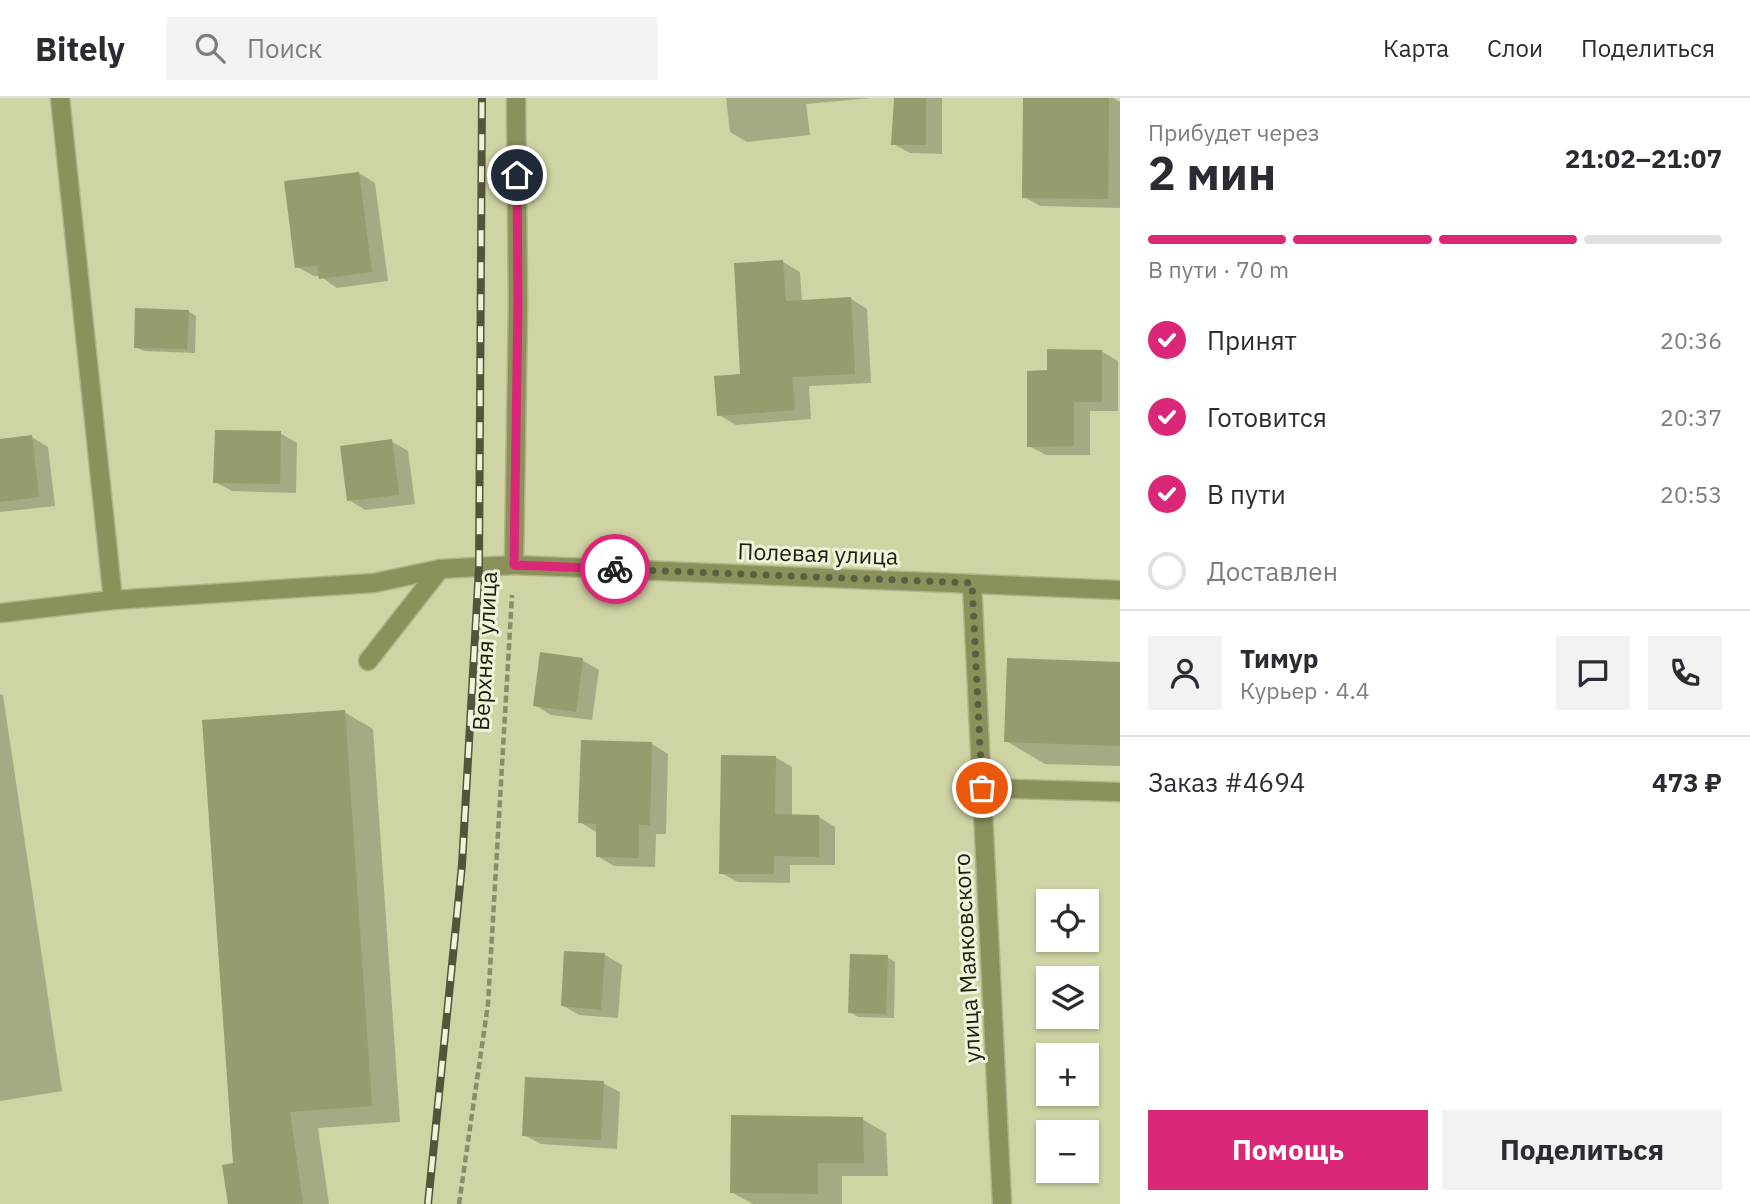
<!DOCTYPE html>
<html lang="ru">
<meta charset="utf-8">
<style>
:root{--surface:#fff;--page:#f2f2f3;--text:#2b2b33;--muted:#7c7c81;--line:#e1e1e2;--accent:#db2777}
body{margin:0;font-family:"IBM Plex Sans",sans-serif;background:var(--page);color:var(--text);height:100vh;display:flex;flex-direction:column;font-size:26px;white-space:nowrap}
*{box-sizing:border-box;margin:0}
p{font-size:23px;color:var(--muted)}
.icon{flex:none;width:38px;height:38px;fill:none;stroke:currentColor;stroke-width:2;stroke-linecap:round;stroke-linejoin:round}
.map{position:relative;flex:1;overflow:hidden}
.panel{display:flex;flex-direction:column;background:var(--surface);width:630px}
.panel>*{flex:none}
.controls{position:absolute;left:1036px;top:791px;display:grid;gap:14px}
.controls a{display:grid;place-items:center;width:63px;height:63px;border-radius:0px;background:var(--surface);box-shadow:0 2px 5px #0004;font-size:35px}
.pin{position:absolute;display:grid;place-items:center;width:60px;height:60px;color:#fff;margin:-30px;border:4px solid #fff;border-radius:50%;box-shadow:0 2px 7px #0007}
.courier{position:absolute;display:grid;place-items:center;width:70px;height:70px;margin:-35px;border:5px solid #db2777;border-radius:50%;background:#fff;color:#222;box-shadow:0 2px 9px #0007}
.summary em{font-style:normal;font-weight:800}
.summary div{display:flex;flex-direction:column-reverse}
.summary{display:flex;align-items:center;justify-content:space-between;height:119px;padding:0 28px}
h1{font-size:46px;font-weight:800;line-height:52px}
.bar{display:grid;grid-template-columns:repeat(4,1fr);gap:10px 7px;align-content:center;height:84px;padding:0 28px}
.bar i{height:9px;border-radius:5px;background:var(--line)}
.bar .selected{background:var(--accent)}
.bar p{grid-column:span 4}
.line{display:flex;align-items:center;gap:18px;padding:0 28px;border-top:2px solid var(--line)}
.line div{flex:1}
.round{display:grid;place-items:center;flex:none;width:74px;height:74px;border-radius:0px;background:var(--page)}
ol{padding:0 28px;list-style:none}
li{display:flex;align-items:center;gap:21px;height:77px}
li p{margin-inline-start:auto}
li .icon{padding:7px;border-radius:50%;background:var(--accent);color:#fff;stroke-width:4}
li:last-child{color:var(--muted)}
li i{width:38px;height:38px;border:4px solid var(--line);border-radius:50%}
.action{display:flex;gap:14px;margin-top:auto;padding:14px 28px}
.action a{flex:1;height:80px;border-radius:0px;background:var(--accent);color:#fff;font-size:28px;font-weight:800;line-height:80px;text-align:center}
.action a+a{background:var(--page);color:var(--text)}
header{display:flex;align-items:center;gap:42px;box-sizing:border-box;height:98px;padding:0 35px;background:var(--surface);border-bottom:2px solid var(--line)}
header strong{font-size:33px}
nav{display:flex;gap:38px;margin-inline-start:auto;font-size:24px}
.search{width:490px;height:63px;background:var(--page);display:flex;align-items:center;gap:18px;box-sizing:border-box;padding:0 24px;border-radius:0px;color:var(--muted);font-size:26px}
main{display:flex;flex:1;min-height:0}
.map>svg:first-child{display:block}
.shadow{fill:#0003}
.building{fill:#989b6e}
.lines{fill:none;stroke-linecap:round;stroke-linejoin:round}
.service-casing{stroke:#b0b389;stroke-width:21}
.minor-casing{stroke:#b0b389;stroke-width:21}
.path{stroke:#8a8d68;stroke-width:4.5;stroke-dasharray:7 3.5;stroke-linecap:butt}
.service{stroke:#8c905a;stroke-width:18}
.minor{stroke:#8c905a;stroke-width:18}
.rail-casing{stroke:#53553a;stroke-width:8}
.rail{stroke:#f0f3db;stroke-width:5;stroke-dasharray:16;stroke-linecap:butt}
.done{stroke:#5c5e41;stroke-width:7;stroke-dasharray:0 12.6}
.route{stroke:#db2777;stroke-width:9}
.labels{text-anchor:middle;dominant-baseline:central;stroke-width:6;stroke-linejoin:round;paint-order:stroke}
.street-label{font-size:23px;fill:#1d1e0c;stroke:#f0f3db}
</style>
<header>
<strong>Bitely</strong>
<div class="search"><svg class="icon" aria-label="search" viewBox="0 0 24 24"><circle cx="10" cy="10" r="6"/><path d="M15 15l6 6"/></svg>Поиск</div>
<nav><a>Карта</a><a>Слои</a><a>Поделиться</a></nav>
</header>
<main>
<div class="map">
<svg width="1120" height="1106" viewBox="0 0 1120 1106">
<rect width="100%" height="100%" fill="#d0d4a4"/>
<!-- shadow -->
<g class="shadow">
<path d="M 726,0 L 872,0 L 806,6 L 810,37 L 747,44 L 730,34 Z"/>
<path d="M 895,0 L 942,0 L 942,56 L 910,55 L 893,46 Z"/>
<path d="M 1025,0 L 1113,0 L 1120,4 L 1120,110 L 1040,108 L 1024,99 Z"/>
<path d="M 359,75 L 375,85 L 388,183 L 337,190 L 320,178 L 314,178 L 297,169 Z"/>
<path d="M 783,164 L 800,174 L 802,204 L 851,201 L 867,211 L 871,285 L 809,288 L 811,321 L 736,327 L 719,317 L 742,278 Z"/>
<path d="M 188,213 L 196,218 L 195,255 L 144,253 L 135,249 Z"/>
<path d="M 1101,253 L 1118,263 L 1118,313 L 1090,313 L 1090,357 L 1046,357 L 1029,348 L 1049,274 Z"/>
<path d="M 280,335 L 297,345 L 296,395 L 232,393 L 215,384 Z"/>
<path d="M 32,339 L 48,349 L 55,408 L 0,414 L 0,343 Z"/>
<path d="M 391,343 L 408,353 L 415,406 L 365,412 L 349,402 Z"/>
<path d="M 582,562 L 599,572 L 592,622 L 551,617 L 535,607 Z"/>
<path d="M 1120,565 L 1120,668 L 1045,666 L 1006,643 Z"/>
<path d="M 0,596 L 3,597 L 62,993 L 0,1003 Z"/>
<path d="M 344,614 L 373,631 L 400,1024 L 318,1030 L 329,1106 L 230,1106 L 234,1067 Z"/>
<path d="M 652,646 L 668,656 L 666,736 L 656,736 L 655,769 L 614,768 L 597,758 L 596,734 L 580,724 Z"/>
<path d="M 775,659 L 792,669 L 792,719 L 819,719 L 835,729 L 835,767 L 790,767 L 790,785 L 738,784 L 721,775 Z"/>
<path d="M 566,854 L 605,857 L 622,867 L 618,920 L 579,917 L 562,907 Z"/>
<path d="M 887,859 L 895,864 L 894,920 L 858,919 L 850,914 Z"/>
<path d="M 603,985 L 620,994 L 617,1051 L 541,1046 L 524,1037 Z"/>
<path d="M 862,1021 L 886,1035 L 888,1078 L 842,1078 L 842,1106 L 753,1106 L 731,1094 Z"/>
</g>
<!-- building -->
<g class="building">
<path d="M 894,0 L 926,0 L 926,47 L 891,47 Z"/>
<path d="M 1023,0 L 1109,0 L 1108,101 L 1022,100 Z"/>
<path d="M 359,74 L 372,174 L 319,181 L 317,168 L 295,170 L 284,83 Z"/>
<path d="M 783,162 L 786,203 L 851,199 L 855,276 L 792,279 L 795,312 L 717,318 L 714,278 L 740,276 L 734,165 Z"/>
<path d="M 135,210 L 189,212 L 187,251 L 134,250 Z"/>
<path d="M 1047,251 L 1102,252 L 1102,304 L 1074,304 L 1074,348 L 1027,349 L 1027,273 L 1047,272 Z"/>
<path d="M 215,332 L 281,333 L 280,386 L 213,385 Z"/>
<path d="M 32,337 L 39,399 L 0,404 L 0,341 Z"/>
<path d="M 392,341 L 399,397 L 347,403 L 340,348 Z"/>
<path d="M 540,554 L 583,560 L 576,614 L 533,608 Z"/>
<path d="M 1007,560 L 1120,564 L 1120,648 L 1004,644 Z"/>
<path d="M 345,612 L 372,1008 L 290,1014 L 303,1106 L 228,1106 L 222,1067 L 233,1065 L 202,622 Z"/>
<path d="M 581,642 L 652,644 L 650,727 L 639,727 L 639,760 L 596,759 L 596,726 L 578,725 Z"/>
<path d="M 721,657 L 776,658 L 775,716 L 819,717 L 819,759 L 774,758 L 774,776 L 719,776 Z"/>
<path d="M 564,853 L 605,855 L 601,912 L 561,908 Z"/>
<path d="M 850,856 L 888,857 L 886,916 L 848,915 Z"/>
<path d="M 525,979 L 604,983 L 601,1042 L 522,1038 Z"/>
<path d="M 731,1017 L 863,1019 L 864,1065 L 818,1065 L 818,1096 L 730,1095 Z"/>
</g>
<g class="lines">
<!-- service casing -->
<g class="service-casing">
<g id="service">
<path d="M 60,0 L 113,502"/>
<path d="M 0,515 L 113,502 L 374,485 L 440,471 L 514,467"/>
<path d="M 368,563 L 440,471"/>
<path d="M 982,690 L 1120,694"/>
</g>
</g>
<!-- minor casing -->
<g class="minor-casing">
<g id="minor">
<path d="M 516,0 L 518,206 L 514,467 L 1120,492"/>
<path d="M 972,486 L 1002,1106"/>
</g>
</g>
<!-- path -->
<path class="path" d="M 459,1106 L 488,906 L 512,497"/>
<!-- service -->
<use href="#service" class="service"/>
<!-- minor -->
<use href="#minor" class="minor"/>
<!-- rail casing -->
<g class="rail-casing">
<path id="rail" d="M 428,1106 L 462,767 L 479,469 L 482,0"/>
</g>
<!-- rail -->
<use href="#rail" class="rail"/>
</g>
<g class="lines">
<!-- done -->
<path class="done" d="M 615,471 L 972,485 L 982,690"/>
<!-- route -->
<path class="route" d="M 517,77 L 518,206 L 514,467 L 615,471"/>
</g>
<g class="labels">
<!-- street labels -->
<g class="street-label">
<text transform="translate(818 455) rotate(2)">Полевая улица</text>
<text transform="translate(484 553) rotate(-87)">Верхняя улица</text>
<text transform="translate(966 860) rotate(-93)">улица Маяковского</text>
</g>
</g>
</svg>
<div class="controls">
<a><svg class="icon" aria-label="locate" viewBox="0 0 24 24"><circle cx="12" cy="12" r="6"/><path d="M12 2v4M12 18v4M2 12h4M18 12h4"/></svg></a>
<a><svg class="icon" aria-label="layers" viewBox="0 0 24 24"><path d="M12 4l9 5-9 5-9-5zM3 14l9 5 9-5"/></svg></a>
<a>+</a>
<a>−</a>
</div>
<div class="pin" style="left:982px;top:690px;background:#ea580c"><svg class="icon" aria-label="bag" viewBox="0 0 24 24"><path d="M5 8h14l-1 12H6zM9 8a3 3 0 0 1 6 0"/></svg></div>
<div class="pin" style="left:517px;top:77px;background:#1f2937"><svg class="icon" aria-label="home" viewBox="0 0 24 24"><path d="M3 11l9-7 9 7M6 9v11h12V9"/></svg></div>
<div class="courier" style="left:615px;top:471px"><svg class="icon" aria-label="bike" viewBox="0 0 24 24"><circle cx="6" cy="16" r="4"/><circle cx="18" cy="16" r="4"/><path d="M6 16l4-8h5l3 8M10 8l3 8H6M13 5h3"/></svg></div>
</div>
<section class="panel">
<div class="summary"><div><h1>2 мин</h1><p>Прибудет через</p></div><em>21:02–21:07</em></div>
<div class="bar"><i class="selected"></i><i class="selected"></i><i class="selected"></i><i></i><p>В пути · 70 m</p></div>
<ol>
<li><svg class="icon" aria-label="check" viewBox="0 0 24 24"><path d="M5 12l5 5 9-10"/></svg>Принят<p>20:36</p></li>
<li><svg class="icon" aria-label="check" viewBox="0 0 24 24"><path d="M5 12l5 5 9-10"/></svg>Готовится<p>20:37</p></li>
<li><svg class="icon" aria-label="check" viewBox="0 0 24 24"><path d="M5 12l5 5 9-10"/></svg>В пути<p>20:53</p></li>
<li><i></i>Доставлен</li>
</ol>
<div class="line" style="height:126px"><a class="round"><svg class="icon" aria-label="person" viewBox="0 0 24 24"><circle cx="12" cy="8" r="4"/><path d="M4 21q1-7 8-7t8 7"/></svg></a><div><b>Тимур</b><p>Курьер · 4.4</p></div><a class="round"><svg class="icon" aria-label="chat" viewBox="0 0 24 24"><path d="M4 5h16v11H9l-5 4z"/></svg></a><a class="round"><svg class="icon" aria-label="phone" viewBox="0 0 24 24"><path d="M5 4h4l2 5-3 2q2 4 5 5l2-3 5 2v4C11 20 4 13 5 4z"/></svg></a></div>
<div class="line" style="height:91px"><div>Заказ #4694</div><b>473 ₽</b></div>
<div class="action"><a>Помощь</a><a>Поделиться</a></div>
</section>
</main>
